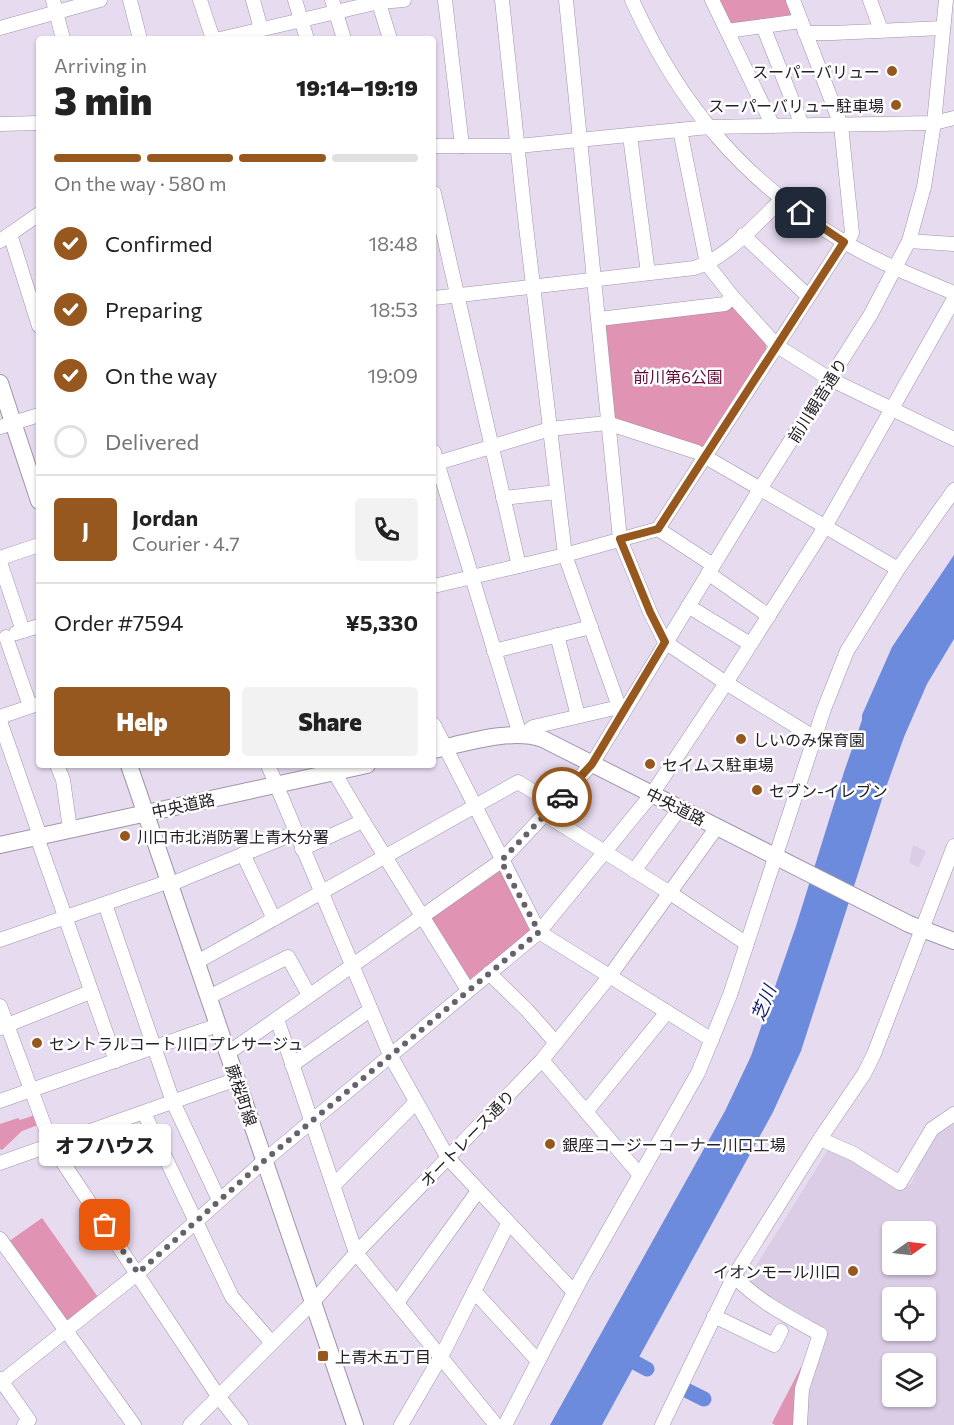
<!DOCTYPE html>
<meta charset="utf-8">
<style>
:root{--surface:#fff;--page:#f2f2f2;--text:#222;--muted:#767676;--line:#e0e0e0;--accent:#97581f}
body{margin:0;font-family:Commissioner,"Noto Sans JP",sans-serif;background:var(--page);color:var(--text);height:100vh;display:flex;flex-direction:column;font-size:22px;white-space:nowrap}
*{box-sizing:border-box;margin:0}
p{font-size:20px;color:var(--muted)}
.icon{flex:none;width:33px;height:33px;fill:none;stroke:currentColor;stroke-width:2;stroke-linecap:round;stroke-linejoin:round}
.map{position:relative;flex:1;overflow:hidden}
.details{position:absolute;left:36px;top:36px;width:400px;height:732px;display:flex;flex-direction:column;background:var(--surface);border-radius:6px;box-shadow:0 2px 4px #0004}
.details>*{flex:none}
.needle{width:39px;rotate:76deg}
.controls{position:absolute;left:882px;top:1221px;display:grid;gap:12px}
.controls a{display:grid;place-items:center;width:54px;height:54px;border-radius:6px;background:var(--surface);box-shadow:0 2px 4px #0004;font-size:30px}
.pin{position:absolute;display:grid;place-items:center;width:51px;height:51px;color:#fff;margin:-26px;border-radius:12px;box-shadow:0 3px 9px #0006}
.courier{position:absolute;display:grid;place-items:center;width:60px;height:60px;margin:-30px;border:4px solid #97581f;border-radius:50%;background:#fff;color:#222;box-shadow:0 2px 8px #0007}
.bubble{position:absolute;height:42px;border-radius:6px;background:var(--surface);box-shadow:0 2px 4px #0004;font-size:20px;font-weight:800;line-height:42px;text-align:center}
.summary em{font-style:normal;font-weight:800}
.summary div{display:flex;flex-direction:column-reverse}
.summary{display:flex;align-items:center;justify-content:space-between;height:102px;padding:0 18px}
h1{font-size:39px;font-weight:800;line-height:45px}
.bar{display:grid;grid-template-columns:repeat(4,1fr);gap:9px 6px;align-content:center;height:72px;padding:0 18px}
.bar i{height:8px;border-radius:4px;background:var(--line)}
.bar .on{background:var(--accent)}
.bar p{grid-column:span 4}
.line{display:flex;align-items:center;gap:15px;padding:0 18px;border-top:2px solid var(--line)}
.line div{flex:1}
.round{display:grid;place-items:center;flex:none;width:63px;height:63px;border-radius:6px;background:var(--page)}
ol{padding:0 18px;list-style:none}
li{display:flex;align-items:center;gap:18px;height:66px}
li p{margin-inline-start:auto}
li .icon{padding:6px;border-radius:50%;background:var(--accent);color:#fff;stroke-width:4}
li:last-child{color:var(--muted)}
li i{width:33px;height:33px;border:3px solid var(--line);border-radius:50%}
.button{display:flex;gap:12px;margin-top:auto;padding:12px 18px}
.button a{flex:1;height:69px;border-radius:6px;background:var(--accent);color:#fff;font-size:24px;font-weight:800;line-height:69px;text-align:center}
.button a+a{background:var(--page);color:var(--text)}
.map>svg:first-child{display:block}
.built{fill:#dccde7;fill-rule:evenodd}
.green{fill:#e093b2}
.water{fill:#6d8bdc}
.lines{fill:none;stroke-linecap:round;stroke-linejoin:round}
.river{stroke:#6d8bdc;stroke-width:15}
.minor-casing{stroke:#9f94a7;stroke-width:15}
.major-casing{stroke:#9f94a7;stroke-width:18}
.minor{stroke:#fff;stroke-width:14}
.major{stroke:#fff;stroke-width:16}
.done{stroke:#68616d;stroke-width:6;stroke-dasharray:0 10.8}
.route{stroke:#97581f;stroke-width:8}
.poi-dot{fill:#97581f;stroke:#fff;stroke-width:2}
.labels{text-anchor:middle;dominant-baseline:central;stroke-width:5;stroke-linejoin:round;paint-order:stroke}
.poi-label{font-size:16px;fill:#242027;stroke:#fff;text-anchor:start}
.park-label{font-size:16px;fill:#610a3a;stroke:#fff}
.street-label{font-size:16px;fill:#242027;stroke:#fff}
.water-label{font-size:18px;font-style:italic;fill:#0e1876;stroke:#fff}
</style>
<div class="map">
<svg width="954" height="1425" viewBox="0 0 954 1425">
<rect width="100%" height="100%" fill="#e7dbf0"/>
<!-- built -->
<g class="built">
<path d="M 913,845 L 926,851 L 919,867 L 909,863 Z"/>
<path d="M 954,1121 L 954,1425 L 807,1425 L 809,1393 L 826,1330 L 762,1294 L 752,1285 L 749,1277 L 829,1148 L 836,1150 L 897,1189 L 911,1184 L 925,1151 L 933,1139 L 939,1131 ZM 892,1232 L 926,1232 L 926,1264 L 892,1264 ZM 892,1298 L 926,1298 L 926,1330 L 892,1330 ZM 892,1364 L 926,1364 L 926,1396 L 892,1396 Z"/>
</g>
<!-- green -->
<g class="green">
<path d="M 716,0 L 788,0 L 794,16 L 733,27 Z"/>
<path d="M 729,306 L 735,308 L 766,345 L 766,353 L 705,448 L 699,448 L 612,418 L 603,327 L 607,322 Z"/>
<path d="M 498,870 L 503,873 L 531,931 L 469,980 L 431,922 L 431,916 Z"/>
<path d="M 35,1115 L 38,1125 L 22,1131 L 2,1150 L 0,1149 L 0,1124 L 18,1118 L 20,1120 Z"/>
<path d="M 42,1218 L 98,1297 L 68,1321 L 64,1321 L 8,1242 Z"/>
<path d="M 801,1367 L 804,1368 L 796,1425 L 775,1425 L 772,1423 Z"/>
</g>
<!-- water -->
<path class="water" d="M 954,555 L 954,639 L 927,684 L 904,737 L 883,796 L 801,1051 L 773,1112 L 602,1425 L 550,1425 L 725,1111 L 751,1056 L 796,926 L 844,772 L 862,720 L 862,715 L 892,647 Z"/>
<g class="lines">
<!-- river -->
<g class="river">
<path d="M 619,1354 L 647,1369"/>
<path d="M 688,1391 L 704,1399"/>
</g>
<!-- minor casing -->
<g class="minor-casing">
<g id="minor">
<path d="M 53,0 L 63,39"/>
<path d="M 130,0 L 140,39"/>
<path d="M 200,0 L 213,39"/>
<path d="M 253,0 L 261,29"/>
<path d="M 295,0 L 307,39"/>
<path d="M 332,0 L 344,39"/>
<path d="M 378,0 L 390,39"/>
<path d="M 445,0 L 462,146"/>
<path d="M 502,0 L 525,218 L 565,555 L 622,715"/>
<path d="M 566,0 L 620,539 L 650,612 L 665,642 L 726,683 L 815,738"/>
<path d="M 632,0 C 680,106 745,183 846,243 C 880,263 918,278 954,293"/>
<path d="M 712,0 L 773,126"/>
<path d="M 793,0 L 841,125 L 852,233 L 847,243"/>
<path d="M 870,0 L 881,30"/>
<path d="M 763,26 L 802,125"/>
<path d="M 0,28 L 100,0"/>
<path d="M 727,31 L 801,21"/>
<path d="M 805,33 L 833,33 L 943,28"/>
<path d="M 220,39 L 379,2 L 404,0"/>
<path d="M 0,124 L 39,123"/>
<path d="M 680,130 L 707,264 L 732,296 L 777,346 L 830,379 L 954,439"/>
<path d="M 630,136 L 648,273"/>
<path d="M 434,146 L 518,146 L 709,127 L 934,123 L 954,118"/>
<path d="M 434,193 L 519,566"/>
<path d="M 10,234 L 39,326"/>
<path d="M 743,235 L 808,296"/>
<path d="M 0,241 L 39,214"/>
<path d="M 909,241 L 954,244"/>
<path d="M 434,298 L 694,268 C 726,259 758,222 782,199"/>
<path d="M 599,319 L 725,304 L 732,296"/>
<path d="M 0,427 L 39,415"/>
<path d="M 434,452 L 520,735"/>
<path d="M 434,464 L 550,429 L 607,423 L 697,452 L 898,569"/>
<path d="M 503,498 L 557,492"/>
<path d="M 658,529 L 844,242"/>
<path d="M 0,558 L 39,545"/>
<path d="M 0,562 L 23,631"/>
<path d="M 708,573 L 769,616"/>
<path d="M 434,586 L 565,555 L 658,529 L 713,565"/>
<path d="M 688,606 L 750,644"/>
<path d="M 16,633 L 39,626"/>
<path d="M 557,635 L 578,716"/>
<path d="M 6,637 L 30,706"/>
<path d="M 494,651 L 591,627"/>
<path d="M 0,717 L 38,704"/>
<path d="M 0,721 L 40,836"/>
<path d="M 434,725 L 539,932 L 712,1040"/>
<path d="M 527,735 L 529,730 L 533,727 L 619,707"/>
<path d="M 57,765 L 63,780 L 70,829"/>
<path d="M 268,765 L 390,1055 L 448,1158 L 574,1292"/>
<path d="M 334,772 L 363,821 L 468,990"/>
<path d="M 546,815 L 670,893 L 747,944"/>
<path d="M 37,837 L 116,1061"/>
<path d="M 302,849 L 363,821"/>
<path d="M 243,854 L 274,919"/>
<path d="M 634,871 L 680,808"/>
<path d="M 171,884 L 295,833"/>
<path d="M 105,904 L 173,1102 L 219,1200"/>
<path d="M 0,940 L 170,881"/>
<path d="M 197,962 L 518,782 L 555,805"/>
<path d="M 489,973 L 527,1010 L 556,1043"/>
<path d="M 209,997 L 288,957 L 309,995"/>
<path d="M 0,1006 L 52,1146 L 218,1396 L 241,1425"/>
<path d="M 277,1019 L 356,1253 L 496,1425"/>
<path d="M 0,1028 L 90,992"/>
<path d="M 228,1053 L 501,861 L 592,764 L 760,489 L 871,314 L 909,241 L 924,187 L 934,123 L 946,0"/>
<path d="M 542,1060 L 639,1174"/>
<path d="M 292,1065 L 370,1010"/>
<path d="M 0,1101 L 218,1025"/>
<path d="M 586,1112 L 667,1012"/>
<path d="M 144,1113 L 232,1297 L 272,1343"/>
<path d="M 820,1139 L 854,1154 L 900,1183 L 932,1129 L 954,1114"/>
<path d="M 0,1163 L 237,1079"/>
<path d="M 334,1185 L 416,1102"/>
<path d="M 0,1239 L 134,1425"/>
<path d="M 734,1276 C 759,1302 789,1317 820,1334 L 802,1389 L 800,1425"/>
<path d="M 474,1291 L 538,1361"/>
<path d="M 397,1303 L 478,1191"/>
<path d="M 714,1316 L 774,1345 L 781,1331"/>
<path d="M 0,1379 L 29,1420 L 24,1425"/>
<path d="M 0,1383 L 138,1273 L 265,1160 L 539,932 L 652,794 L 726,683 L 825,527 L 954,299"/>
<path d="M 190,1425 L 313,1302 L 356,1253 L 542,1060 L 609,977 L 717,827"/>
<path d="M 401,1425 L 443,1353 L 508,1224"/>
<path d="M 505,1425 L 581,1279 L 698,1073 L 730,995 L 824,709 L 847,651 L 898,569 L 954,490"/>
<path d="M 662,1425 L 734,1276 L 820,1139 L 864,1074 L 874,1054 L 954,846"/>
</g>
</g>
<!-- major casing -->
<g class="major-casing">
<g id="major">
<path d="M 0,383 L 39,501"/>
<path d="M 434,750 C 466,743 511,728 543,739 L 909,924 L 954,941"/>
<path d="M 129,765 L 355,1425"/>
<path d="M 0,845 L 367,765"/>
</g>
</g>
<!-- minor -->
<use href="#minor" class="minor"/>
<!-- major -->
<use href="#major" class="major"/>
</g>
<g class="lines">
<!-- done -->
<path class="done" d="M 105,1225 L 138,1273 L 265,1160 L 539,932 L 501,861 L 562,797"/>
<!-- route -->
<path class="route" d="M 562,797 L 592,764 L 665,642 L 650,612 L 620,539 L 658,529 L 844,242 L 801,213"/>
</g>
<!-- markers -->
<g class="poi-dot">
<circle cx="892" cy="71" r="6"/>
<circle cx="896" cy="105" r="6"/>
<circle cx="741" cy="739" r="6"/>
<circle cx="650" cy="764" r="6"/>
<circle cx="757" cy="790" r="6"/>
<circle cx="125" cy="836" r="6"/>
<circle cx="37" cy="1043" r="6"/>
<circle cx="550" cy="1144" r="6"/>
<circle cx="853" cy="1271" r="6"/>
<rect x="317" y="1350" width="12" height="12" rx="3"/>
</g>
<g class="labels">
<!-- poi labels -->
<g class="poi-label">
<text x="880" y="71" text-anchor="end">スーパーバリュー</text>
<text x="884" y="105" text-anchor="end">スーパーバリュー駐車場</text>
<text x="753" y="739">しいのみ保育園</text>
<text x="662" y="764">セイムス駐車場</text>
<text x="769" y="790">セブン-イレブン</text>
<text x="137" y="836">川口市北消防署上青木分署</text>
<text x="49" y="1043">セントラルコート川口プレサージュ</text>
<text x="562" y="1144">銀座コージーコーナー川口工場</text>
<text x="841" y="1271" text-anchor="end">イオンモール川口</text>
<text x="335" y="1356">上青木五丁目</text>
</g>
<!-- park labels -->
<g class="park-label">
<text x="678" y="376">前川第6公園</text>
</g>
<!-- street labels -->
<g class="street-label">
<text transform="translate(817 400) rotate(-58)">前川観音通り</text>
<text transform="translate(183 805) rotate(-12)">中央道路</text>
<text transform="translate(676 806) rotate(27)">中央道路</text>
<text transform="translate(242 1095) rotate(71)">蕨桜町線</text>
<text transform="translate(467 1138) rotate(-46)">オートレース通り</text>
</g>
<!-- water labels -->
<g class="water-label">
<text transform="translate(763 1003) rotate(-68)">芝川</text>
</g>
</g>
</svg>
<div class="controls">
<a><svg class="needle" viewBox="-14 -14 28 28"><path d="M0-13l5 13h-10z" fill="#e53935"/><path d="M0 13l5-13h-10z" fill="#767676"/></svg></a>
<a><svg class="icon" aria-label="locate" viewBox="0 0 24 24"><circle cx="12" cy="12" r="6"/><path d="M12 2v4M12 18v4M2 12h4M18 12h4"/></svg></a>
<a><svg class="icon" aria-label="layers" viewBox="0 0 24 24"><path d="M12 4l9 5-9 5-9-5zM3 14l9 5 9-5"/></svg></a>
</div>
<div class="pin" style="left:105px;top:1225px;background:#ea580c"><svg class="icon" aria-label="bag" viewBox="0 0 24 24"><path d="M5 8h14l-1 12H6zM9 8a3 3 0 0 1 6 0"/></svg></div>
<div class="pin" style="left:801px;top:213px;background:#1f2937"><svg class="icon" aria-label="home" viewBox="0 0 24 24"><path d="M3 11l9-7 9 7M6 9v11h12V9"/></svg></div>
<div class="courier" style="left:562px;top:797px"><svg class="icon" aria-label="car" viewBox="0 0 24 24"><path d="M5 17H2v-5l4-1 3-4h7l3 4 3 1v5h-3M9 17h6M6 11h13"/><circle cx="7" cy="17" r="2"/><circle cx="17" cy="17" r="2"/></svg></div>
<div class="bubble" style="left:39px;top:1124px;width:132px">オフハウス</div>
<section class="details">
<div class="summary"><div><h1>3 min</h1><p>Arriving in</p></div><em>19:14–19:19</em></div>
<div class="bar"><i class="on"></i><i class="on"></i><i class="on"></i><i></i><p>On the way · 580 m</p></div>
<ol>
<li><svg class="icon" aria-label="check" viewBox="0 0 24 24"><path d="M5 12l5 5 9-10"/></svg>Confirmed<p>18:48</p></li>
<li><svg class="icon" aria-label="check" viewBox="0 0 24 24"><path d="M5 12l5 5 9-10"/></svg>Preparing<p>18:53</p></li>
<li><svg class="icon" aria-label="check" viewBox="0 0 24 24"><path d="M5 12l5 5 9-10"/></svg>On the way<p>19:09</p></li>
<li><i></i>Delivered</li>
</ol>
<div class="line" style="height:108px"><b class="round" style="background:var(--accent);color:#fff">J</b><div><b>Jordan</b><p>Courier · 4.7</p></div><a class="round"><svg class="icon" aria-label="phone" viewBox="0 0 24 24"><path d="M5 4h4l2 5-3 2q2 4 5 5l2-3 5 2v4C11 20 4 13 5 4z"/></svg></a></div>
<div class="line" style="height:78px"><div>Order #7594</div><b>¥5,330</b></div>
<div class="button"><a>Help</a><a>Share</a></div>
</section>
</div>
